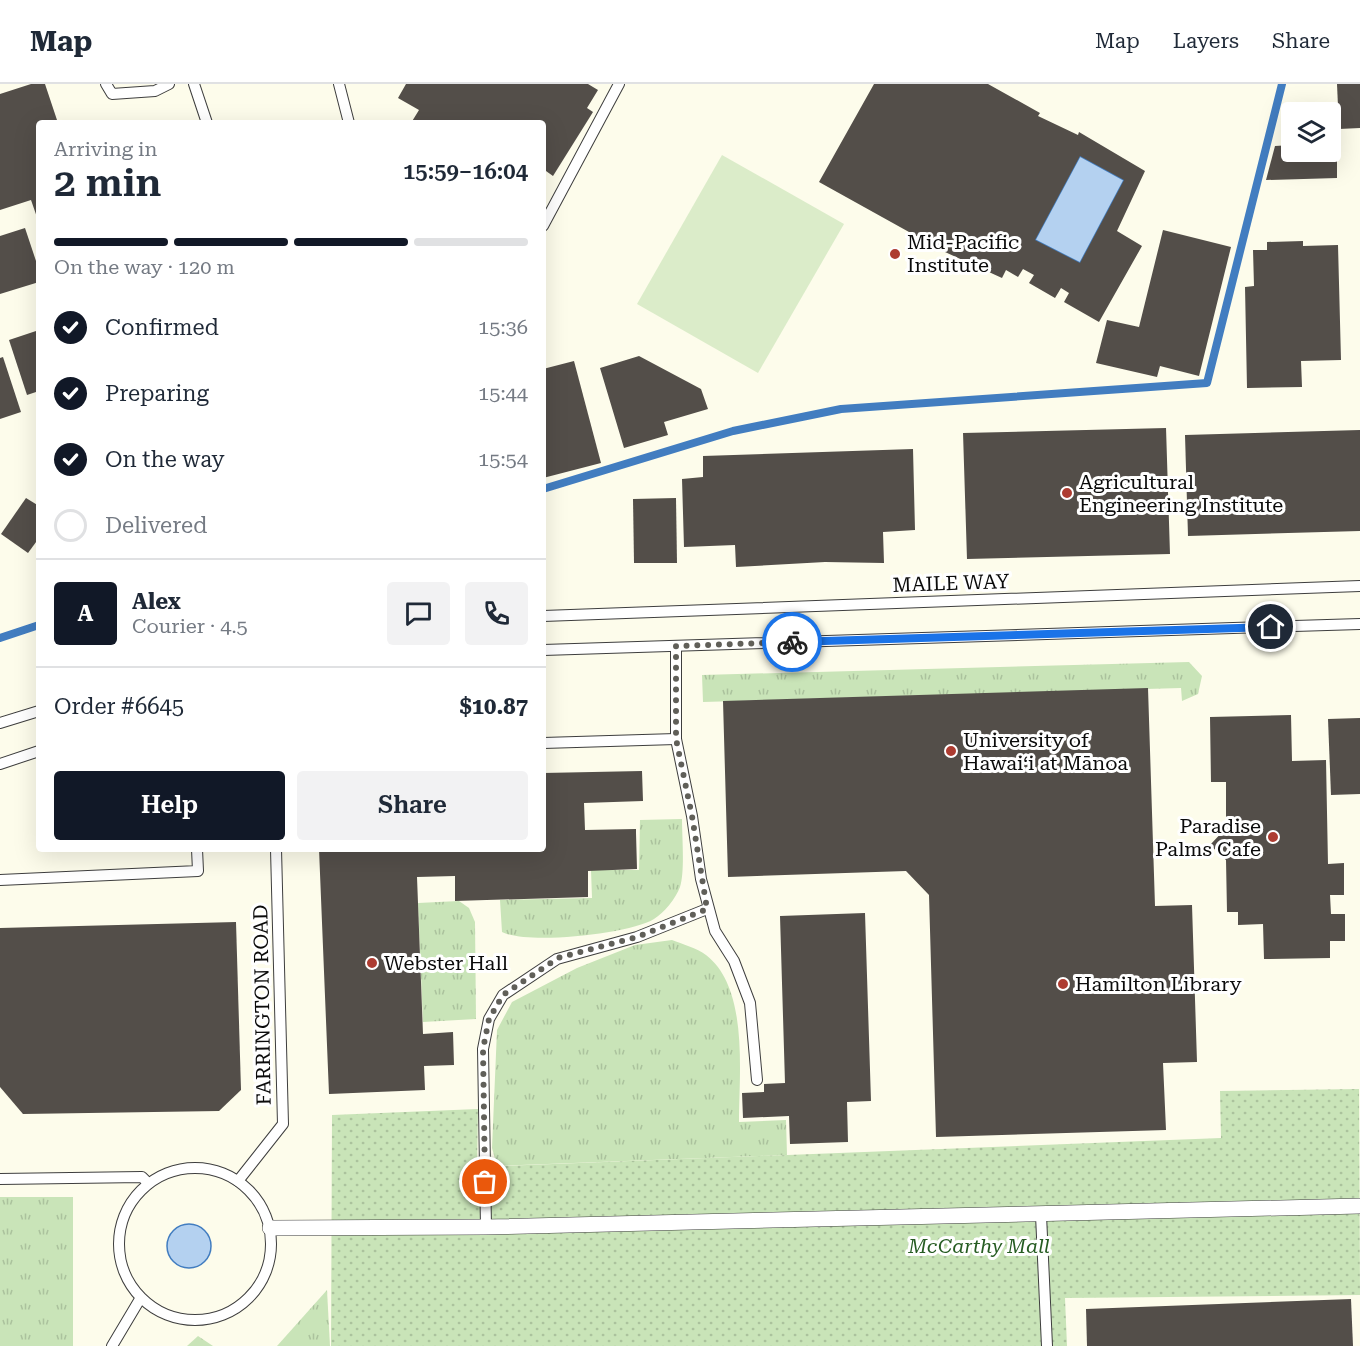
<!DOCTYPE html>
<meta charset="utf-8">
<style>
:root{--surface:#fff;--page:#f2f2f3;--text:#1f2937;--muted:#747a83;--line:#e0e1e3;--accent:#111827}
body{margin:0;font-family:"Roboto Serif",serif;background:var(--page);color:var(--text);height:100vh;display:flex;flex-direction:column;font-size:22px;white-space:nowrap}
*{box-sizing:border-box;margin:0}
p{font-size:20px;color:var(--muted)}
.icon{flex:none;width:33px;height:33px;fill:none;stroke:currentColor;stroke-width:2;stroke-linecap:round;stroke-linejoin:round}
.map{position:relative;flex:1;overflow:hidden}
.drawer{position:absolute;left:36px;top:36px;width:510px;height:732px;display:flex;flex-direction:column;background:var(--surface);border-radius:6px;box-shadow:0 6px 24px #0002}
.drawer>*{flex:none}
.buttons{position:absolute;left:1281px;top:18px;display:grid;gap:12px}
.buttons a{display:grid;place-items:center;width:60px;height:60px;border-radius:6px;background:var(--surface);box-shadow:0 6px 24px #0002;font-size:30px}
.pin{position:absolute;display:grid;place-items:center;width:51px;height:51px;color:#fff;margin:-26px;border:3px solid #fff;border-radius:50%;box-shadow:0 2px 6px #0007}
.courier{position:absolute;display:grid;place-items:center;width:60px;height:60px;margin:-30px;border:4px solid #1a73e8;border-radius:50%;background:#fff;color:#222;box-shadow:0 2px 8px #0007}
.overview em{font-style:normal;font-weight:600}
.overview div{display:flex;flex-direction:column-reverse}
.overview{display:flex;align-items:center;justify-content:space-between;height:102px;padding:0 18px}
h1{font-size:39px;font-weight:600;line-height:45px}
.bar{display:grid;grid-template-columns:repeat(4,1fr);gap:9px 6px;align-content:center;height:72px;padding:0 18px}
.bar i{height:8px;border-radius:4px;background:var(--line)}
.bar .active{background:var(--accent)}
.bar p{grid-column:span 4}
.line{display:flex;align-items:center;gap:15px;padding:0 18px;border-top:2px solid var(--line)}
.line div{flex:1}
.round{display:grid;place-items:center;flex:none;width:63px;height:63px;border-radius:6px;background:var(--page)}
ol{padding:0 18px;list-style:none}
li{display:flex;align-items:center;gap:18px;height:66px}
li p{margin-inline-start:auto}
li .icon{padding:6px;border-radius:50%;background:var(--accent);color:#fff;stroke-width:4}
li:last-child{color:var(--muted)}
li i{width:33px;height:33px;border:3px solid var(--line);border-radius:50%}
.action{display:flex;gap:12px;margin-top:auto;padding:12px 18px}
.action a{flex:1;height:69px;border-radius:6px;background:var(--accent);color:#fff;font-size:24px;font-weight:600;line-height:69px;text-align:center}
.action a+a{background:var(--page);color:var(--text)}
header{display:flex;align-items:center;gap:36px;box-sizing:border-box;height:84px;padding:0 30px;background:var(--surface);border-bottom:2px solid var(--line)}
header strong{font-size:28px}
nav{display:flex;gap:33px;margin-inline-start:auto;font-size:21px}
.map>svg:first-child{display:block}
.grass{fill:url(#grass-tufts)}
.park{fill:url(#park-dots)}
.pitch{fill:#dbecc9}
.water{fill:#b4d1f0;stroke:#427dc0;stroke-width:1.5}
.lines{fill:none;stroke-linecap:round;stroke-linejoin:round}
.stream{stroke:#427dc0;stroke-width:8}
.building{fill:#534e49;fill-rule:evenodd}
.service-casing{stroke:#3e3e3e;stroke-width:12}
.pedestrian-casing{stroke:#3e3e3e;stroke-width:16}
.service{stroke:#fff;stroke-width:10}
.pedestrian{stroke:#fff;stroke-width:15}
.done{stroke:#605f59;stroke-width:6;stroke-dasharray:0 10.8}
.route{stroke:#1a73e8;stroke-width:8}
.poi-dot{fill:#ad3c31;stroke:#fff;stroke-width:2}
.labels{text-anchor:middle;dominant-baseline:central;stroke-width:6;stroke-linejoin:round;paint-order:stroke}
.poi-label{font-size:20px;fill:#0b0b0b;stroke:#fff;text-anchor:start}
.street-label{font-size:20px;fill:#0b0b0b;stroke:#fff}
.park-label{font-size:20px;font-style:italic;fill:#265c22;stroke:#fff}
</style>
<header>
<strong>Map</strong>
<nav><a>Map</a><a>Layers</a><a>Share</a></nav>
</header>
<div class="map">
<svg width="1360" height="1262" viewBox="0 0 1360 1262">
<defs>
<pattern id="grass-tufts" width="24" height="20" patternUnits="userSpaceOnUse" patternTransform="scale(1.5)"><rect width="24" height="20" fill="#c9e4b8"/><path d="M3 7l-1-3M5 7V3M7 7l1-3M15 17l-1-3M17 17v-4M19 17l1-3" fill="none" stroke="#abc29d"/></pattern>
<pattern id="park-dots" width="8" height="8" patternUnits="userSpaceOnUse" patternTransform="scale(1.5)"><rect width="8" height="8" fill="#c9e4b8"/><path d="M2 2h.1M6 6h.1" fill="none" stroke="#abc29d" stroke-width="1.8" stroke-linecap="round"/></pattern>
</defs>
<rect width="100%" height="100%" fill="#fdfceb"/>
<!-- grass -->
<g class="grass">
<path d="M 1189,578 L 1202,592 L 1198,610 L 1182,617 L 1181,604 L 703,618 L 702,591 Z"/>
<path d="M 682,735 C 682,753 685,787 680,803 C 676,814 664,829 654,835 C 630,850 527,861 502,848 L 500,816 L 592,814 L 591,786 L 639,786 L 640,736 Z"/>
<path d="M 459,817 L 469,824 L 475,838 L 476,935 L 423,938 L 418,819 Z"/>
<path d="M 672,856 C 682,860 697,864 706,871 C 749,904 739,989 739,1038 L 786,1036 L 787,1071 L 497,1082 L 492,1064 L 497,946 L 512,918 L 577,884 L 635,861 Z"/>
<rect x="0" y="1113" width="73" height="149"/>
<path d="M 327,1206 L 330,1262 L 277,1262 Z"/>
<path d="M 198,1252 L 213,1262 L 187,1262 Z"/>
</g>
<!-- park -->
<path class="park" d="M 1359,1005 L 1360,1211 L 1065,1214 L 1067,1262 L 331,1262 L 332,1031 L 478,1025 L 477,1083 L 1221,1054 L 1220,1007 Z"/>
<!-- pitch -->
<path class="pitch" d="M 722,71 L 844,140 L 758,289 L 637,220 Z"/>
<!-- water -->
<g class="water">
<path d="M 1080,72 L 1124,96 L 1080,179 L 1035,156 Z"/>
<circle cx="189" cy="1162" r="22"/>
</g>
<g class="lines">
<!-- stream -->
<g class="stream">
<path d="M 543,405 L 733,347 L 841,325 L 1207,299 L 1282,0"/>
<path d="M 0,554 L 39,541"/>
</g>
</g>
<!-- building -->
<g class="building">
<path d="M 31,0 L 45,0 L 58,39 L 39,39 L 39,139 L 31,116 L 0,126 L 0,10 Z"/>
<path d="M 406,0 L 588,0 L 598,6 L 587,24 L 593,28 L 553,92 L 546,87 L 543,91 L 543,39 L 411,39 L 419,26 L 398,14 Z"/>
<path d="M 874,0 L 988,0 L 1040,29 L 1038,32 L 1078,51 L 1079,48 L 1145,87 L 1117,147 L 1142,162 L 1099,238 L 1064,218 L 1069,209 L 1061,204 L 1055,214 L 1029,199 L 1034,191 L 1023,185 L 1018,193 L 1006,186 L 1002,194 L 945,168 L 819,98 ZM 1080,72 L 1124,96 L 1080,179 L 1035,156 Z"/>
<path d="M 1337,0 L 1360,0 L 1360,44 L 1339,45 Z"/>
<path d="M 1330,60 L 1337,60 L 1337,94 L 1266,96 L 1275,62 L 1292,61 L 1292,68 L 1330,68 Z"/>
<path d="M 25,144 L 39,186 L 39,198 L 0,210 L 0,152 Z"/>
<path d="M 1163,146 L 1231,163 L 1199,292 L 1160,282 L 1157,293 L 1096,279 L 1107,236 L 1139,243 Z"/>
<path d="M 1303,157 L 1303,162 L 1338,161 L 1341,276 L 1301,277 L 1302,303 L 1247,304 L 1245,203 L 1254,202 L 1253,166 L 1267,166 L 1267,158 Z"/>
<path d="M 39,246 L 39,307 L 27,311 L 9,256 Z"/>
<path d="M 639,272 L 701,305 L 708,325 L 664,338 L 668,351 L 624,364 L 600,284 Z"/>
<path d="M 3,273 L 21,328 L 0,335 L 0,274 Z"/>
<path d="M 574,277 L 601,379 L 543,394 L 543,285 Z"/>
<path d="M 1166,344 L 1170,470 L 967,475 L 963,349 Z"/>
<path d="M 1360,346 L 1360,447 L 1188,452 L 1185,351 Z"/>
<path d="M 913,365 L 915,446 L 883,448 L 884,479 L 825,478 L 736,483 L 735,461 L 684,463 L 682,395 L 703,393 L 703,372 Z"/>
<path d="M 26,414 L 39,422 L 39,454 L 28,469 L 1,450 Z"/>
<path d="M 676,414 L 677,479 L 634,479 L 633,415 Z"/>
<path d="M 1148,604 L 1155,822 L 1192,821 L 1197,978 L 1163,979 L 1166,1046 L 936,1053 L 929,811 L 906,787 L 728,793 L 723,617 Z"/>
<path d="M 1291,631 L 1292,677 L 1326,676 L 1328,780 L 1344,779 L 1344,811 L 1330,811 L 1331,830 L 1345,830 L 1345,857 L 1330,857 L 1330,874 L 1264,875 L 1263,840 L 1238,841 L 1238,828 L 1227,828 L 1226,776 L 1210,761 L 1226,744 L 1226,698 L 1211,698 L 1210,633 Z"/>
<path d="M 1360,634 L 1360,710 L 1331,711 L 1328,635 Z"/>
<path d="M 642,687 L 643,717 L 584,719 L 585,746 L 636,745 L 636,749 L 637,785 L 588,787 L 588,813 L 455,817 L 455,792 L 417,793 L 423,950 L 453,948 L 454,981 L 424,982 L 425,1006 L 329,1010 L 319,765 L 543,765 L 543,689 Z"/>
<path d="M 865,829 L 871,1017 L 847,1018 L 848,1058 L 790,1060 L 789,1032 L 743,1034 L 742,1009 L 764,1008 L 764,1000 L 785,999 L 780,832 Z"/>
<path d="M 236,838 L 241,1006 L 219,1027 L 23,1030 L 0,1003 L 0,844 Z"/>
<path d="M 1351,1215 L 1353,1262 L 1087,1262 L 1086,1225 Z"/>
</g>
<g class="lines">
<!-- service casing -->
<g class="service-casing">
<g id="service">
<path d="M 106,0 L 112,10 L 155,7 L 169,0"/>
<path d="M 194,0 L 207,39"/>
<path d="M 339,0 L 349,39"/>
<path d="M 543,142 L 619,0"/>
<path d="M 543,532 L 1360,502"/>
<path d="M 676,562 L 676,655 L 692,732 L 701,795 L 715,847 L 734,877 L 750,919 L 757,996"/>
<path d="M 543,566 L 1360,540"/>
<path d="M 0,639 L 39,627"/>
<path d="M 543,659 L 676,655"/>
<path d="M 0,680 L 39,667"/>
<path d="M 0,796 L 198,787 L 197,765"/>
<circle cx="195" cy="1160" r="76"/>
<path d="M 0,1095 L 142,1093 L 148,1099"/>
<path d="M 238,1097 L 283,1040 L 276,765"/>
<path d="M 1041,1131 L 1047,1262"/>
<path d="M 486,1143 L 483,965 L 489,935 L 503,911 L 557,875 L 637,853 L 707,825"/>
<path d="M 112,1262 L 140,1215"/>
</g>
</g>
<!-- pedestrian casing -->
<g class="pedestrian-casing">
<path id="pedestrian" d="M 270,1144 L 486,1143 L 1360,1122"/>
</g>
<!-- service -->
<use href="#service" class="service"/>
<!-- pedestrian -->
<use href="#pedestrian" class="pedestrian"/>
</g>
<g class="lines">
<!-- done -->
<path class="done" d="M 485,1098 L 483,965 L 489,935 L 503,911 L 558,874 L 637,853 L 707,825 L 692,732 L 676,655 L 676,562 L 792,558"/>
<!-- route -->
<path class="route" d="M 792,558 L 1271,543"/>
</g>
<!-- markers -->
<g class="poi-dot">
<circle cx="895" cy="170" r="6"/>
<circle cx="1067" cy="409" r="6"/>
<circle cx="951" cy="667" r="6"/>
<circle cx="1273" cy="753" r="6"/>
<circle cx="372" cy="879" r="6"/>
<circle cx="1063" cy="900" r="6"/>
</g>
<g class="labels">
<!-- poi labels -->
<g class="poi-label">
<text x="907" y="158">Mid-Pacific<tspan x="907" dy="23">Institute</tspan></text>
<text x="1079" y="398">Agricultural<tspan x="1079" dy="23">Engineering Institute</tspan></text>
<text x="963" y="656">University of<tspan x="963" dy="23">Hawaiʻi at Mānoa</tspan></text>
<text x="1261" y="742" text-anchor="end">Paradise<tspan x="1261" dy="23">Palms Cafe</tspan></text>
<text x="384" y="879">Webster Hall</text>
<text x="1075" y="900">Hamilton Library</text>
</g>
<!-- street labels -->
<g class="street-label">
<text transform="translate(951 499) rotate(-2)">MAILE WAY</text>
<text transform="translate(262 921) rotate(-91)">FARRINGTON ROAD</text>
</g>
<!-- park labels -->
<g class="park-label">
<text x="979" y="1162">McCarthy Mall</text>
</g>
</g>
</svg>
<div class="buttons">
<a><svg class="icon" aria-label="layers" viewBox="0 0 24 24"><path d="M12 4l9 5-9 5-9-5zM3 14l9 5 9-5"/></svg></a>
</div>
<div class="pin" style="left:485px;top:1098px;background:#ea580c"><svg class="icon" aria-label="bag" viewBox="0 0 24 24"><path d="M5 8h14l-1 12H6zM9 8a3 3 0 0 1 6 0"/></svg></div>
<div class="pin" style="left:1271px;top:543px;background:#1f2937"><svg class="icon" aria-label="home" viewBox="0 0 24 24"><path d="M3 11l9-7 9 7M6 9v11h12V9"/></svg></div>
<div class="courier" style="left:792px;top:558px"><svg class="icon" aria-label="bike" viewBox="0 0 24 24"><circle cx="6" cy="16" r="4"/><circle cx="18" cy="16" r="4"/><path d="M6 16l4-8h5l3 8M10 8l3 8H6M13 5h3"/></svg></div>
<section class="drawer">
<div class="overview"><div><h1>2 min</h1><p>Arriving in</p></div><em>15:59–16:04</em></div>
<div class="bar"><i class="active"></i><i class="active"></i><i class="active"></i><i></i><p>On the way · 120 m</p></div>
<ol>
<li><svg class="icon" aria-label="check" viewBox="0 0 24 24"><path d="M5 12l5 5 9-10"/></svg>Confirmed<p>15:36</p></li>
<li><svg class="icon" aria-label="check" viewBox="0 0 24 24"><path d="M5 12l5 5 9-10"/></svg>Preparing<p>15:44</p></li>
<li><svg class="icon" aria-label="check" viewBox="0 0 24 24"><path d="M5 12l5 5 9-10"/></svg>On the way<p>15:54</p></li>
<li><i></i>Delivered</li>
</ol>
<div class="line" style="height:108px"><b class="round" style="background:var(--accent);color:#fff">A</b><div><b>Alex</b><p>Courier · 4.5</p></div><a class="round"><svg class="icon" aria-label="chat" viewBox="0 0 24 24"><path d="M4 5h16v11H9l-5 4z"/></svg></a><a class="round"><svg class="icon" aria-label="phone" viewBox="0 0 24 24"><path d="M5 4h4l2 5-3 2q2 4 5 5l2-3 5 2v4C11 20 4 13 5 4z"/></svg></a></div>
<div class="line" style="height:78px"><div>Order #6645</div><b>$10.87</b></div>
<div class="action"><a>Help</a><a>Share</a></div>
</section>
</div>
